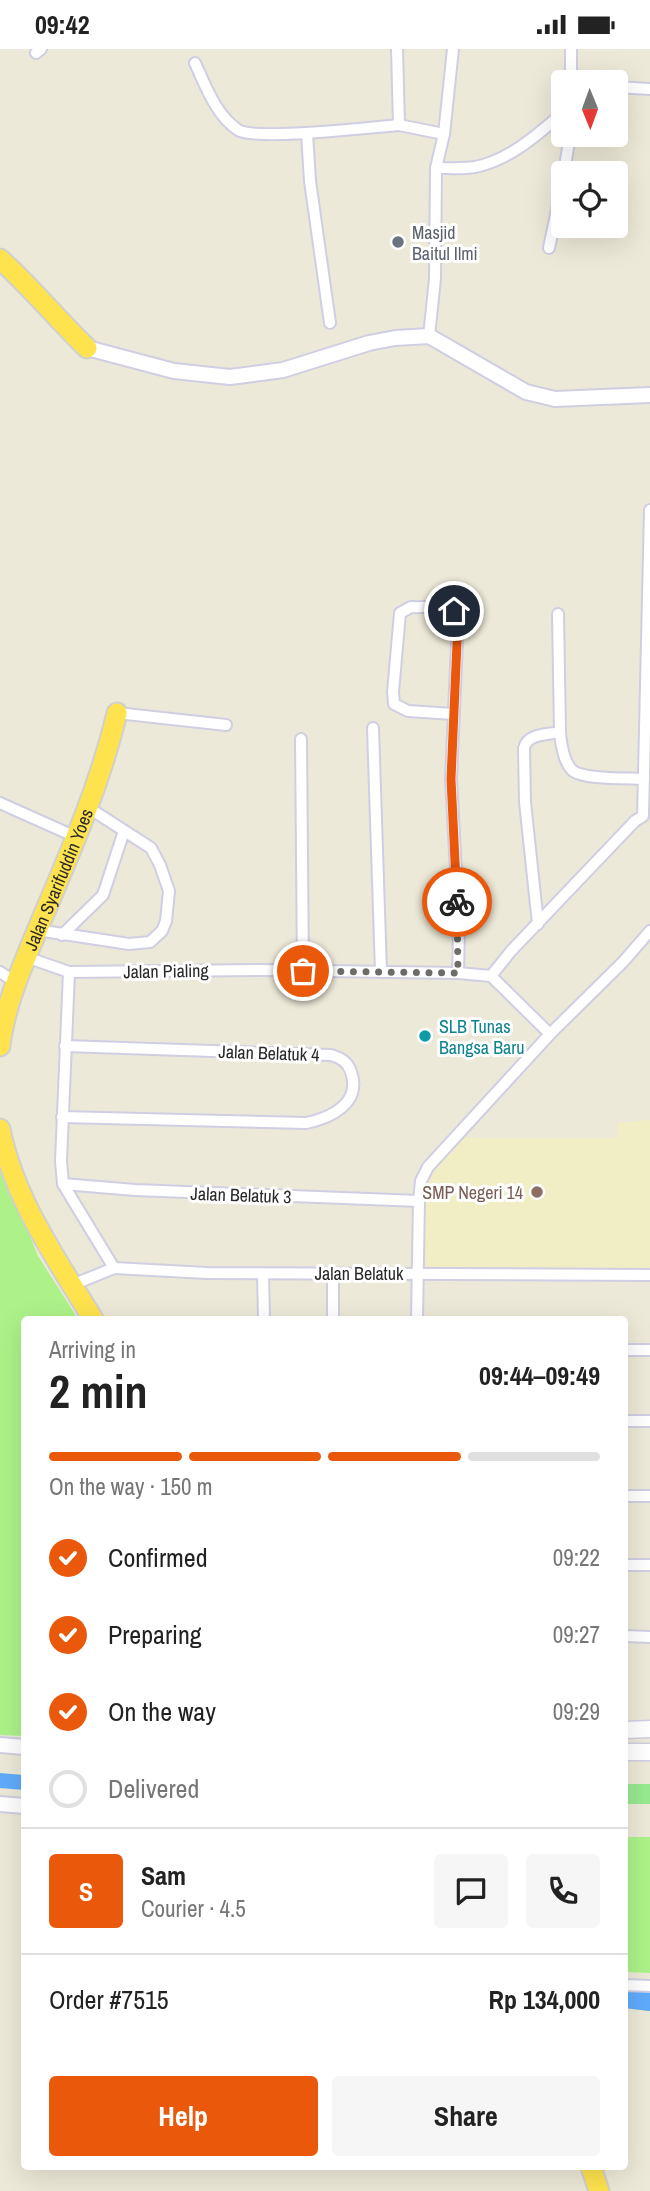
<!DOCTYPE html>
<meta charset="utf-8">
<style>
:root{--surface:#fff;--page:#f6f6f6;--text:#222;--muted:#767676;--line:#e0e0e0;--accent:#ea580c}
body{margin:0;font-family:"Archivo Narrow",sans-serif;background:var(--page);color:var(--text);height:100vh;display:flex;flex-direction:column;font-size:26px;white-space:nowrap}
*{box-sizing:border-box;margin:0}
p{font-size:23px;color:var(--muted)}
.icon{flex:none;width:38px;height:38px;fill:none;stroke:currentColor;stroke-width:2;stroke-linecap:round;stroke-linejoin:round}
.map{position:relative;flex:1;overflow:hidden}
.details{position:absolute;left:21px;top:1267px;width:607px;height:854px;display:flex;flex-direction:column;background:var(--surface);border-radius:7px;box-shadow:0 7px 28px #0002}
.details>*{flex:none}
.needle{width:46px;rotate:179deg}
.controls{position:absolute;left:551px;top:21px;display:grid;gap:14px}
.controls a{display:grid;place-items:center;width:77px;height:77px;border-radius:7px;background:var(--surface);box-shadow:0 7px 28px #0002;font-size:35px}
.pin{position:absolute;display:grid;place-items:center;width:60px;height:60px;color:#fff;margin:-30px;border:4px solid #fff;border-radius:50%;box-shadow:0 2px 7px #0007}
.courier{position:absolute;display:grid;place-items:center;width:70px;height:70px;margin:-35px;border:5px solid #ea580c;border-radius:50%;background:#fff;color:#222;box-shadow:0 2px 9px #0007}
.head em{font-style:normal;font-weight:700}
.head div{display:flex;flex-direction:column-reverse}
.head{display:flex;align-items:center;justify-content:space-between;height:119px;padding:0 28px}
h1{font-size:46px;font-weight:700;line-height:52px}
.bar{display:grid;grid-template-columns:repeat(4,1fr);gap:10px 7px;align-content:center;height:84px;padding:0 28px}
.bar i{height:9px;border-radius:5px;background:var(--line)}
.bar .current{background:var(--accent)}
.bar p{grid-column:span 4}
.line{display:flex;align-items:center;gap:18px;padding:0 28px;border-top:2px solid var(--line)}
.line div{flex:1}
.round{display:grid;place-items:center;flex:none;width:74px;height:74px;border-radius:7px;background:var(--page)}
ol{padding:0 28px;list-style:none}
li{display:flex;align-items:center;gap:21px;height:77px}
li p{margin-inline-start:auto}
li .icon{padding:7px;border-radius:50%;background:var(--accent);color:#fff;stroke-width:4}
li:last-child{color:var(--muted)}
li i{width:38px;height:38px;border:4px solid var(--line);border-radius:50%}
.primary-button{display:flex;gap:14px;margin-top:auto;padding:14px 28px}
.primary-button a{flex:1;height:80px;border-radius:7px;background:var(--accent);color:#fff;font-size:28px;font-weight:700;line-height:80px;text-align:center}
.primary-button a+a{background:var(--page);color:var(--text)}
.status{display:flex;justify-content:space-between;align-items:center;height:49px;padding:0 35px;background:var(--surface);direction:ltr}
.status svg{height:19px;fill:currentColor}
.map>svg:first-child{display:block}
.education{fill:#f1edc5}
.green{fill:#97e98f}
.pitch{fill:#acf289}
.water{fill:#5fabfb}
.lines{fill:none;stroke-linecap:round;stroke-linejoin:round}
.river{stroke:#5fabfb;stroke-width:24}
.minor-casing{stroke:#cfcee3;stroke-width:14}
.tertiary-casing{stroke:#cfcee3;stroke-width:18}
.secondary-casing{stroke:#cfcee3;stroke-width:19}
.trunk-casing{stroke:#d0d0d0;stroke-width:23}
.minor{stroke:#fff;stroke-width:10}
.tertiary{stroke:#fff;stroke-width:14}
.secondary{stroke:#fff;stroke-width:16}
.trunk{stroke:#fee34e;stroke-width:19}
.done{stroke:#6e6c66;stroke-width:7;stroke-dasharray:0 12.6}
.route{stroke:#ea580c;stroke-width:9}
.worship-dot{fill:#6b7280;stroke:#fff;stroke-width:2.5}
.culture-dot{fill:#0f9aa8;stroke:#fff;stroke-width:2.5}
.education-dot{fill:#8d6e63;stroke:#fff;stroke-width:2.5}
.labels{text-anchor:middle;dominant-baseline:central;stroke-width:6;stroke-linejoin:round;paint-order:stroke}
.worship-label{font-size:18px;fill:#5b616d;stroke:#fff;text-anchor:start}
.street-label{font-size:18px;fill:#292929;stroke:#fff}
.culture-label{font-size:18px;fill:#0d838f;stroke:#fff;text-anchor:start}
.education-label{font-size:18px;fill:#785e54;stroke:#fff;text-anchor:end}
</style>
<div class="status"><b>09:42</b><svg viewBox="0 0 49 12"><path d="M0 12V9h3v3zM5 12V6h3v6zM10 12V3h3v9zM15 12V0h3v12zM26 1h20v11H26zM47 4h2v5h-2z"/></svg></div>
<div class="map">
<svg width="650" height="2142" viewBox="0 0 650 2142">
<rect width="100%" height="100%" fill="#ede9d8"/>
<!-- education -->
<path class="education" d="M 650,1071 L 650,1222 L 422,1218 L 423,1152 L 428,1118 L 454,1089 L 618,1089 L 618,1074 Z"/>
<!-- green -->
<rect class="green" x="625" y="1735" width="25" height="20"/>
<!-- pitch -->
<g class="pitch">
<path d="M 0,1113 L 38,1207 L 78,1270 L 24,1270 L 24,1687 L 0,1686 Z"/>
<path d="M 625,1788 L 650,1788 L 650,1924 L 625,1923 Z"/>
</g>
<!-- water -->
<path class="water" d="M 0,1724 L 24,1726 L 24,1741 L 0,1739 Z"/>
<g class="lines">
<!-- river -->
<path class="river" d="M 625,1947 L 650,1950"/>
<!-- minor casing -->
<g class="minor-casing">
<g id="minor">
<path d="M 571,0 L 571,33"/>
<path d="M 36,4 L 41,0"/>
<path d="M 195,14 C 206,38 216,66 238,81 C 255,92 373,78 399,76 L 397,0"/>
<path d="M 616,38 L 650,40"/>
<path d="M 399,76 L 444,85"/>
<path d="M 307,84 L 310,132 L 330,274"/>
<path d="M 436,119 C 449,119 463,120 475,118 C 510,111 538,85 564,63"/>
<path d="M 564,124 L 570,86"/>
<path d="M 549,199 L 564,127"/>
<path d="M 429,287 L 435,230 L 436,119 L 444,85 L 453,0"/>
<path d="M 558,565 L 560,683 C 561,695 563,712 572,721 C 582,731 628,729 644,730"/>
<path d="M 117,664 L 226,676"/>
<path d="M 453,665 L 408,662 L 394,655 L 393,643 L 400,564 L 411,558 C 428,559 450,554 458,571 L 451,730 L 459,878 L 458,924"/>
<path d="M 373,679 L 381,923"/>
<path d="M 301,690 L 303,922"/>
<path d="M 0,754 L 76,788"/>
<path d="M 538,875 L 525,753 L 524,699 C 528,684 547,686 560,683"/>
<path d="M 37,881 L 129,895 L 150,893 L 162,882 L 166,872 L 169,842 L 160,816 L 151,799 L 89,759"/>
<path d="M 62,886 L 103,846 L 124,782"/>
<path d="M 26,908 L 69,923"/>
<path d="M 0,923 L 18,935"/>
<path d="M 491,927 L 511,902 L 635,772 L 643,767 L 650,461"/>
<path d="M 62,1068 L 306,1074 C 331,1069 362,1054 351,1023 C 348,1013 341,1009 331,1006 L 65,997"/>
<path d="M 63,1135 L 135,1141 L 419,1152"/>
<path d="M 114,1219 L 63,1135 L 61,1112 L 69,923 L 259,921 L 458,924 L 491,927 L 550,985"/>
<path d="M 333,1224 L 333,1270"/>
<path d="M 263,1225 L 264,1270"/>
<path d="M 72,1236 L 114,1219 L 207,1224 L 650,1226"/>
<path d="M 417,1270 L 419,1152 L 421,1132 L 428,1118 L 550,985 L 623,913 L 650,882"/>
<path d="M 625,1301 L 650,1301"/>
<path d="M 625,1372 L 650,1372"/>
<path d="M 625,1447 L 650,1447"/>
<path d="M 625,1516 L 650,1516"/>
<path d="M 625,1587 L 650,1588"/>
<path d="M 625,1936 L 650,1937"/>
</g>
</g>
<!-- tertiary casing -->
<g class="tertiary-casing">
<g id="tertiary">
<path d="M 87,299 L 174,322 L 230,328 L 283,321 L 369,294 L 395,289 L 429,287 L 526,343 L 555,350 L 650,346"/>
<path d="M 0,1696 L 24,1698"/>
<path d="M 0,1755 L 24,1757"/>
</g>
</g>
<!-- secondary casing -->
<g class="secondary-casing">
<g id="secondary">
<path d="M 625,1681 L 650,1680"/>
<path d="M 625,1703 L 650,1703"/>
</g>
</g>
<!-- trunk casing -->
<g class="trunk-casing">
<g id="trunk">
<path d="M 0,210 C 31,238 57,270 87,299"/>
<path id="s1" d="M 0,997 C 5,953 27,906 44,865 C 72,799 100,735 117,664"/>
<path d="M 0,1080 C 14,1150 57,1211 93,1270"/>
<path d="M 591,2118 L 599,2142"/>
</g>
</g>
<!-- minor -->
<use href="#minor" class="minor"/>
<!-- tertiary -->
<use href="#tertiary" class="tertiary"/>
<!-- secondary -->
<use href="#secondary" class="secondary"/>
<!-- trunk -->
<use href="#trunk" class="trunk"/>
</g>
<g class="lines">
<!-- done -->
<path class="done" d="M 303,922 L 458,924 L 457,853"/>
<!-- route -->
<path class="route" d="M 454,562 L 458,571 L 451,730 L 457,853"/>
</g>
<!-- markers -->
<circle class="worship-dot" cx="398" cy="193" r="7"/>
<circle class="culture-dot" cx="425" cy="987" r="7"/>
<circle class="education-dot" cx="537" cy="1143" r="7"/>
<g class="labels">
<!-- worship labels -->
<g class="worship-label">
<text x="412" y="183">Masjid<tspan x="412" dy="21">Baitul Ilmi</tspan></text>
</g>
<!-- street labels -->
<g class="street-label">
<text stroke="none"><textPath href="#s1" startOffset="177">Jalan Syarifuddin Yoes</textPath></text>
<text transform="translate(166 922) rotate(-1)">Jalan Pialing</text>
<text transform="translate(269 1004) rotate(2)">Jalan Belatuk 4</text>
<text transform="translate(241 1146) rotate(2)">Jalan Belatuk 3</text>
<text x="359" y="1224">Jalan Belatuk</text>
</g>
<!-- culture labels -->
<g class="culture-label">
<text x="439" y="977">SLB Tunas<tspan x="439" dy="21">Bangsa Baru</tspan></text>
</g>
<!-- education labels -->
<g class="education-label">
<text x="523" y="1143">SMP Negeri 14</text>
</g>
</g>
</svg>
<div class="controls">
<a><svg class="needle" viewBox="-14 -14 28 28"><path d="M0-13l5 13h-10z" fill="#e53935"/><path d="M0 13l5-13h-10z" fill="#767676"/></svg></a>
<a><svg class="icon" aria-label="locate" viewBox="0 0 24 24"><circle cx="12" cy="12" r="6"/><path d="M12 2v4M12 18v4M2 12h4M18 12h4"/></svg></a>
</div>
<div class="pin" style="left:303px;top:922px;background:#ea580c"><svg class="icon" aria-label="bag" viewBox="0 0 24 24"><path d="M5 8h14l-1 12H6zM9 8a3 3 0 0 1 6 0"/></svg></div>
<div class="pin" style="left:454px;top:562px;background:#1f2937"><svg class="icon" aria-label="home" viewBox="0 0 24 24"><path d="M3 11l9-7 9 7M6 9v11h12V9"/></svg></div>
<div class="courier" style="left:457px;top:853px"><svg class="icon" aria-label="bike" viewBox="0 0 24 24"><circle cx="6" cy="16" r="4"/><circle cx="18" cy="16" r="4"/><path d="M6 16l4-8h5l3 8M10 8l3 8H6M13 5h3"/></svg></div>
<section class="details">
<div class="head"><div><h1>2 min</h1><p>Arriving in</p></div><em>09:44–09:49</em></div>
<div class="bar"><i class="current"></i><i class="current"></i><i class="current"></i><i></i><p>On the way · 150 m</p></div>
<ol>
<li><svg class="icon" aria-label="check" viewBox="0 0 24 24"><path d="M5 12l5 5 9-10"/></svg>Confirmed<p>09:22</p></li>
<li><svg class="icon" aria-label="check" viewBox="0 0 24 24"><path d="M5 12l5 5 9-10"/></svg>Preparing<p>09:27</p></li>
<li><svg class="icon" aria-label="check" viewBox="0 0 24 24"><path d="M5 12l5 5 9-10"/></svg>On the way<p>09:29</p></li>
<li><i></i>Delivered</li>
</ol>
<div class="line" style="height:126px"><b class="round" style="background:var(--accent);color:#fff">S</b><div><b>Sam</b><p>Courier · 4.5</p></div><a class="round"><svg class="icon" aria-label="chat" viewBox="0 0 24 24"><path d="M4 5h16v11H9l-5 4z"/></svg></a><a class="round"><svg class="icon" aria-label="phone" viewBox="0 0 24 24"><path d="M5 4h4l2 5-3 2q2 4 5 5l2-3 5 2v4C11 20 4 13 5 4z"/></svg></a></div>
<div class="line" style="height:91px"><div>Order #7515</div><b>Rp 134,000</b></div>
<div class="primary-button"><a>Help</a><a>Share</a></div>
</section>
</div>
